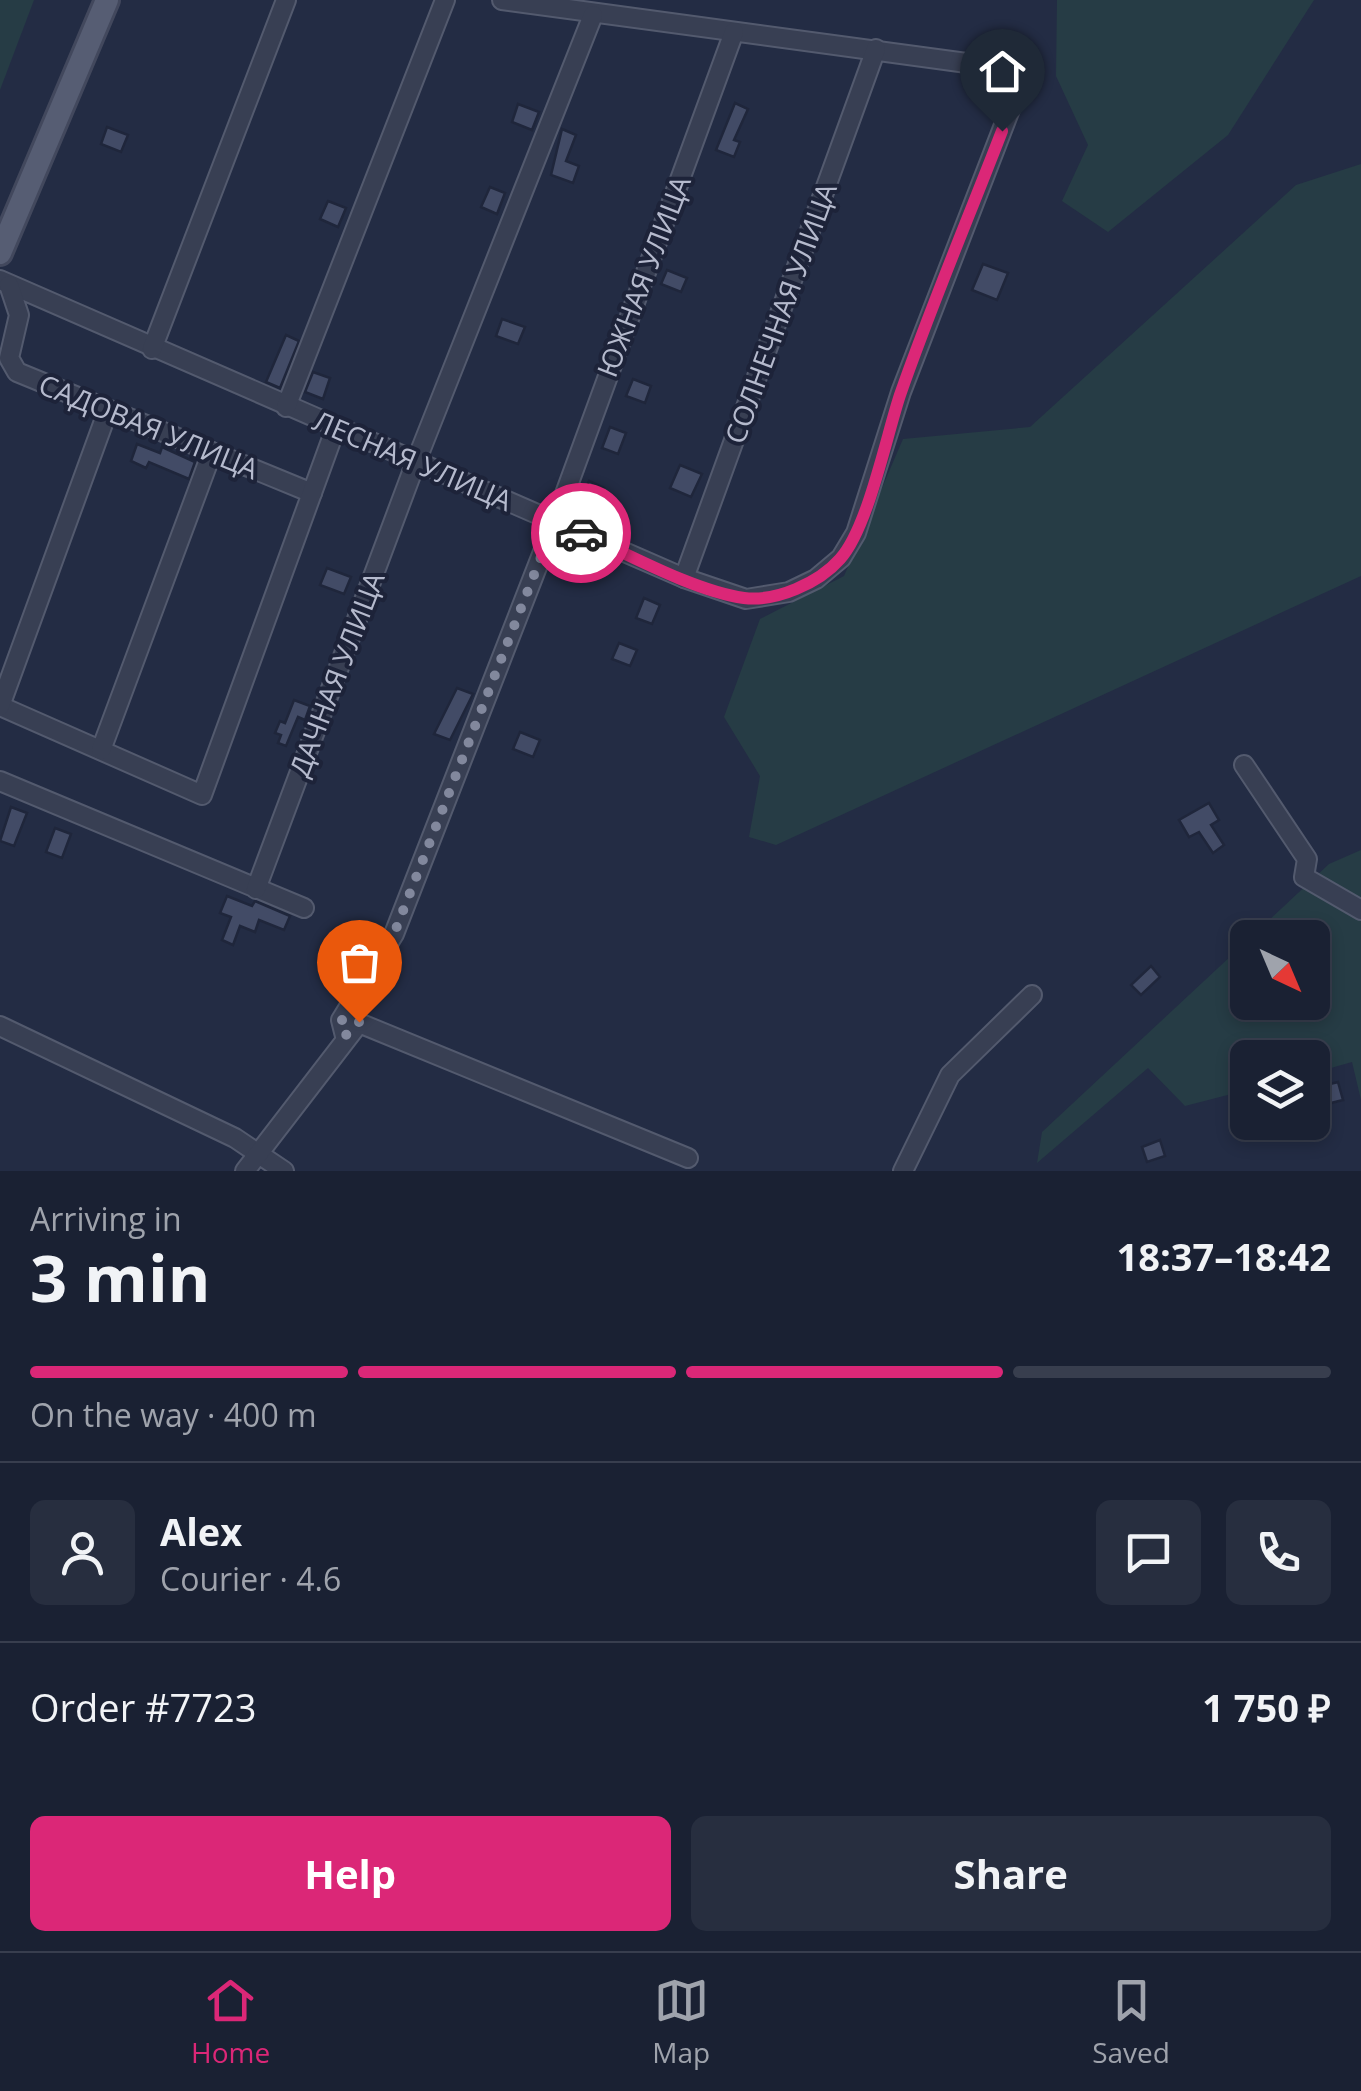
<!DOCTYPE html>
<meta charset="utf-8">
<style>
:root{--surface:#1a2133;--page:#272e3f;--text:#f1f3f6;--muted:#9fa3ac;--line:#383e4e;--accent:#db2777}
body{margin:0;font-family:"Open Sans",sans-serif;background:var(--page);color:var(--text);height:100vh;display:flex;flex-direction:column;font-size:38px;white-space:nowrap}
*{box-sizing:border-box;margin:0}
p{font-size:32px;color:var(--muted)}
.icon{flex:none;width:55px;height:55px;fill:none;stroke:currentColor;stroke-width:2;stroke-linecap:round;stroke-linejoin:round}
.map{position:relative;height:1171px;overflow:hidden}
.side{display:flex;flex-direction:column;background:var(--surface);flex:1}
.side>*{flex:none}
.needle{width:65px;rotate:136deg}
.buttons{position:absolute;left:1230px;top:920px;display:grid;gap:20px}
.buttons a{display:grid;place-items:center;width:100px;height:100px;border-radius:15px;background:var(--surface);box-shadow:0 5px 15px #0003,0 0 0 2px var(--line);font-size:50px}
.pin{position:absolute;display:grid;place-items:center;width:85px;height:85px;color:#fff;margin:-102px -42px;border-radius:50% 50% 50% 0;rotate:-45deg;box-shadow:0 0 10px #0007}
.pin .icon{rotate:45deg}
.courier{position:absolute;display:grid;place-items:center;width:100px;height:100px;margin:-50px;border:8px solid #db2777;border-radius:50%;background:#fff;color:#222;box-shadow:0 2px 12px #0007}
.headline em{font-style:normal;font-weight:700}
.headline div{display:flex;flex-direction:column-reverse}
.headline{display:flex;align-items:center;justify-content:space-between;height:170px;padding:0 30px}
h1{font-size:65px;font-weight:700;line-height:75px}
.bar{display:grid;grid-template-columns:repeat(4,1fr);gap:15px 10px;align-content:center;height:120px;padding:0 30px}
.bar i{height:12px;border-radius:8px;background:var(--line)}
.bar .active{background:var(--accent)}
.bar p{grid-column:span 4}
.line{display:flex;align-items:center;gap:25px;padding:0 30px;border-top:2px solid var(--line)}
.line div{flex:1}
.round{display:grid;place-items:center;flex:none;width:105px;height:105px;border-radius:15px;background:var(--page)}
.cta{display:flex;gap:20px;margin-top:auto;padding:20px 30px}
.cta a{flex:1;height:115px;border-radius:15px;background:var(--accent);color:#fff;font-size:40px;font-weight:700;line-height:115px;text-align:center}
.cta a+a{background:var(--page);color:var(--text)}
.tabs{display:flex;justify-content:space-around;align-items:center;height:140px;border-top:2px solid var(--line);background:var(--surface);font-size:28px;color:var(--muted)}
.tabs a{display:grid;justify-items:center;gap:5px}
.tabs .active{color:var(--accent)}
.map>svg:first-child{display:block}
.green{fill:#263c45}
.building{fill:#424b66;stroke:#1f263b;stroke-width:2.5}
.lines{fill:none;stroke-linecap:round;stroke-linejoin:round}
.minor-casing{stroke:#535a6e;stroke-width:22}
.major-casing{stroke:#42485d;stroke-width:28}
.minor{stroke:#383f53;stroke-width:18}
.major{stroke:#565d73;stroke-width:22}
.done{stroke:#82889d;stroke-width:10;stroke-dasharray:0 18}
.route{stroke:#db2777;stroke-width:12}
.labels{text-anchor:middle;dominant-baseline:central;stroke-width:8;stroke-linejoin:round;paint-order:stroke}
.street-label{font-size:28px;fill:#b5bacd;stroke:#1d2339}
</style>
<div class="map">
<svg width="1361" height="1171" viewBox="0 0 1361 1171">
<rect width="100%" height="100%" fill="#232c44"/>
<!-- green -->
<g class="green">
<path d="M 0,0 L 34,0 L 0,90 Z"/>
<path d="M 1057,0 L 1314,0 L 1228,135 L 1108,232 L 1062,201 L 1088,145 L 1056,76 Z"/>
<path d="M 1361,164 L 1361,576 L 776,845 L 749,837 L 760,776 L 724,717 L 760,619 L 844,576 L 903,439 L 1030,427 L 1296,185 Z"/>
<path d="M 1361,850 L 1361,1100 L 1352,1062 L 1313,1073 L 1312,1058 L 1248,1058 L 1247,1090 L 1185,1106 L 1148,1068 L 1037,1163 L 1042,1132 L 1247,941 L 1248,1002 L 1312,1002 L 1312,938 L 1251,937 L 1329,864 Z"/>
</g>
<!-- building -->
<g class="building">
<path d="M 735,103 L 748,109 L 734,140 L 740,142 L 734,157 L 716,150 Z"/>
<path d="M 518,104 L 539,112 L 532,130 L 512,122 Z"/>
<path d="M 107,127 L 128,135 L 121,152 L 101,144 Z"/>
<path d="M 562,129 L 576,135 L 566,161 L 579,166 L 573,183 L 551,175 Z"/>
<path d="M 490,187 L 505,193 L 497,214 L 481,207 Z"/>
<path d="M 328,201 L 346,208 L 338,227 L 320,219 Z"/>
<path d="M 983,264 L 1008,273 L 997,300 L 972,290 Z"/>
<path d="M 667,270 L 687,278 L 681,292 L 661,284 Z"/>
<path d="M 502,319 L 525,327 L 518,344 L 496,336 Z"/>
<path d="M 286,335 L 299,341 L 280,388 L 266,382 Z"/>
<path d="M 313,372 L 330,378 L 323,399 L 305,392 Z"/>
<path d="M 633,379 L 651,386 L 645,403 L 626,396 Z"/>
<path d="M 610,427 L 626,433 L 618,454 L 602,448 Z"/>
<path d="M 137,444 L 160,453 L 162,447 L 195,462 L 189,479 L 149,462 L 146,468 L 131,461 Z"/>
<path d="M 680,465 L 702,474 L 691,497 L 670,488 Z"/>
<path d="M 589,481 L 604,488 L 594,512 L 578,506 Z"/>
<path d="M 327,568 L 351,577 L 344,594 L 320,585 Z"/>
<path d="M 644,598 L 660,605 L 652,624 L 636,618 Z"/>
<path d="M 619,643 L 637,650 L 630,666 L 612,659 Z"/>
<path d="M 457,688 L 473,694 L 450,740 L 434,734 Z"/>
<path d="M 294,700 L 310,706 L 305,720 L 298,717 L 286,746 L 278,743 L 281,735 L 275,733 L 280,721 L 285,723 Z"/>
<path d="M 520,732 L 540,740 L 533,757 L 513,749 Z"/>
<path d="M 1209,803 L 1219,820 L 1211,825 L 1224,845 L 1213,853 L 1199,832 L 1189,837 L 1179,820 Z"/>
<path d="M 11,807 L 27,813 L 14,846 L 0,841 Z"/>
<path d="M 55,828 L 71,834 L 62,858 L 46,852 Z"/>
<path d="M 227,896 L 252,906 L 255,901 L 290,916 L 284,930 L 259,920 L 255,932 L 240,926 L 233,945 L 222,940 L 231,917 L 220,913 Z"/>
<path d="M 1151,966 L 1160,977 L 1141,995 L 1131,985 Z"/>
<path d="M 1338,1082 L 1343,1100 L 1327,1104 L 1322,1086 Z"/>
<path d="M 1160,1140 L 1165,1156 L 1147,1162 L 1142,1147 Z"/>
</g>
<g class="lines">
<!-- minor casing -->
<g class="minor-casing">
<g id="minor">
<path d="M 0,280 L 684,578 L 746,599 L 789,592 L 816,579 L 841,558 L 856,533 L 901,392 L 1016,94 L 1016,77 L 1011,69 L 502,0"/>
<path d="M 9,285 L 19,315 L 9,358 L 17,372 L 312,493"/>
<path d="M 152,349 L 286,0"/>
<path d="M 286,407 L 445,0"/>
<path d="M 684,578 L 876,49"/>
<path d="M 0,706 L 202,795 L 336,427"/>
<path d="M 0,706 L 108,410"/>
<path d="M 101,750 L 212,452"/>
<path d="M 1244,765 L 1307,859 L 1304,877 L 1361,910"/>
<path d="M 0,781 L 304,908"/>
<path d="M 256,889 L 417,459 L 593,15"/>
<path d="M 0,1026 L 235,1138 L 284,1171"/>
<path d="M 345,1036 L 341,1020 L 394,934 L 555,521 L 734,32"/>
<path d="M 245,1171 L 359,1023 L 688,1158"/>
<path d="M 903,1171 L 950,1075 L 1032,995"/>
</g>
</g>
<!-- major casing -->
<g class="major-casing">
<path id="major" d="M 0,253 L 107,0"/>
</g>
<!-- minor -->
<use href="#minor" class="minor"/>
<!-- major -->
<use href="#major" class="major"/>
</g>
<g class="lines">
<!-- done -->
<path class="done" d="M 359,1022 L 345,1036 L 342,1020 L 394,934 L 555,521 L 581,533"/>
<!-- route -->
<path class="route" d="M 581,533 C 628,554 694,591 744,598 C 776,602 819,583 840,559 C 868,528 886,437 900,395 C 931,306 968,219 1002,131"/>
</g>
<g class="labels">
<!-- street labels -->
<g class="street-label">
<text transform="translate(643 276) rotate(-69)">ЮЖНАЯ УЛИЦА</text>
<text transform="translate(780 313) rotate(-70)">СОЛНЕЧНАЯ УЛИЦА</text>
<text transform="translate(149 426) rotate(22)">САДОВАЯ УЛИЦА</text>
<text transform="translate(413 460) rotate(23)">ЛЕСНАЯ УЛИЦА</text>
<text transform="translate(336 674) rotate(-69)">ДАЧНАЯ УЛИЦА</text>
</g>
</g>
</svg>
<div class="buttons">
<a><svg class="needle" viewBox="-14 -14 28 28"><path d="M0-13l5 13h-10z" fill="#e53935"/><path d="M0 13l5-13h-10z" fill="#9fa3ac"/></svg></a>
<a><svg class="icon" aria-label="layers" viewBox="0 0 24 24"><path d="M12 4l9 5-9 5-9-5zM3 14l9 5 9-5"/></svg></a>
</div>
<div class="pin" style="left:359px;top:1022px;background:#ea580c"><svg class="icon" aria-label="bag" viewBox="0 0 24 24"><path d="M5 8h14l-1 12H6zM9 8a3 3 0 0 1 6 0"/></svg></div>
<div class="pin" style="left:1002px;top:131px;background:#1f2937"><svg class="icon" aria-label="home" viewBox="0 0 24 24"><path d="M3 11l9-7 9 7M6 9v11h12V9"/></svg></div>
<div class="courier" style="left:581px;top:533px"><svg class="icon" aria-label="car" viewBox="0 0 24 24"><path d="M5 17H2v-5l4-1 3-4h7l3 4 3 1v5h-3M9 17h6M6 11h13"/><circle cx="7" cy="17" r="2"/><circle cx="17" cy="17" r="2"/></svg></div>
</div>
<section class="side">
<div class="headline"><div><h1>3 min</h1><p>Arriving in</p></div><em>18:37–18:42</em></div>
<div class="bar"><i class="active"></i><i class="active"></i><i class="active"></i><i></i><p>On the way · 400 m</p></div>
<div class="line" style="height:180px"><a class="round"><svg class="icon" aria-label="person" viewBox="0 0 24 24"><circle cx="12" cy="8" r="4"/><path d="M4 21q1-7 8-7t8 7"/></svg></a><div><b>Alex</b><p>Courier · 4.6</p></div><a class="round"><svg class="icon" aria-label="chat" viewBox="0 0 24 24"><path d="M4 5h16v11H9l-5 4z"/></svg></a><a class="round"><svg class="icon" aria-label="phone" viewBox="0 0 24 24"><path d="M5 4h4l2 5-3 2q2 4 5 5l2-3 5 2v4C11 20 4 13 5 4z"/></svg></a></div>
<div class="line" style="height:130px"><div>Order #7723</div><b>1 750 ₽</b></div>
<div class="cta"><a>Help</a><a>Share</a></div>
</section>
<nav class="tabs">
<a class="active"><svg class="icon" aria-label="home" viewBox="0 0 24 24"><path d="M3 11l9-7 9 7M6 9v11h12V9"/></svg>Home</a>
<a><svg class="icon" aria-label="map" viewBox="0 0 24 24"><path d="M3 6l6-2 6 2 6-2v14l-6 2-6-2-6 2zM9 4v14M15 6v14"/></svg>Map</a>
<a><svg class="icon" aria-label="saved" viewBox="0 0 24 24"><path d="M7 4h10v16l-5-4-5 4z"/></svg>Saved</a>
</nav>
